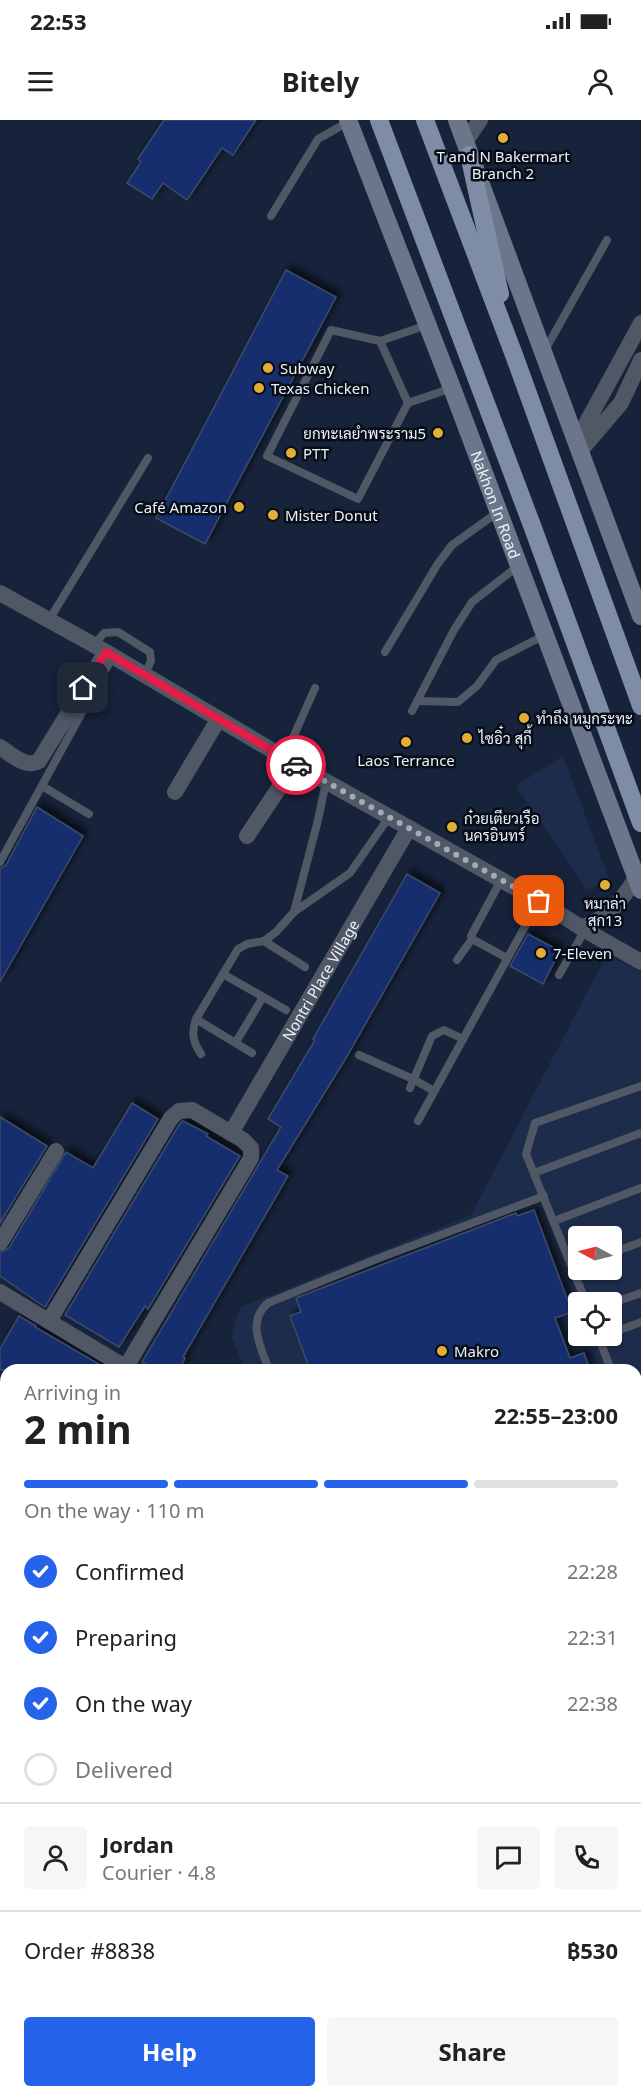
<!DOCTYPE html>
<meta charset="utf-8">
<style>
:root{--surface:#fff;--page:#f6f6f6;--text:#222;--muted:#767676;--line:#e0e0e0;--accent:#2563eb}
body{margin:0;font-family:"Noto Sans",Sarabun,sans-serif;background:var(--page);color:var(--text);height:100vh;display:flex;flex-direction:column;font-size:22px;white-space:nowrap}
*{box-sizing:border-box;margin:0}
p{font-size:20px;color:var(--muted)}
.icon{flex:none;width:33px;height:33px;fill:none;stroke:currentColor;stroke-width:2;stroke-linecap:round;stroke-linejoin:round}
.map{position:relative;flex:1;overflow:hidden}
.side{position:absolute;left:0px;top:1244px;width:642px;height:734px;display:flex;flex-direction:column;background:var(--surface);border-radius:18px 18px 0 0;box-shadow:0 2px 4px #0004}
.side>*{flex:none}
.needle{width:39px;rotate:277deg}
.tools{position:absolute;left:568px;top:1106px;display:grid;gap:12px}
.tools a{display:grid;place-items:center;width:54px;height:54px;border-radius:6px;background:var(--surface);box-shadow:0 2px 4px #0004;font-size:30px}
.pin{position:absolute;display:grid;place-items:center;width:51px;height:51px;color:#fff;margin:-26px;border-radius:12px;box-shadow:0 3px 9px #0006}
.courier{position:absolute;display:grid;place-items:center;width:60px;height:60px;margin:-30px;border:4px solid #e11d48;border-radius:50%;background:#fff;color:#222;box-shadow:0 2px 8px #0007}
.headline em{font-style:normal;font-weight:700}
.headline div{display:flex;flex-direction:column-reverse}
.headline{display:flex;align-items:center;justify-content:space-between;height:102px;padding:0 24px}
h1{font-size:39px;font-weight:700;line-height:45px}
.bar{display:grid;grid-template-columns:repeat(4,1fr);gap:9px 6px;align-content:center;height:72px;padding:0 24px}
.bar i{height:8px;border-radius:4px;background:var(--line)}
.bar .current{background:var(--accent)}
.bar p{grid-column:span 4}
.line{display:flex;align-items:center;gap:15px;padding:0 24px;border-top:2px solid var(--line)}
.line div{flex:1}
.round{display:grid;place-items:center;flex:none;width:63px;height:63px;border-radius:6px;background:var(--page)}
ol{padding:0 24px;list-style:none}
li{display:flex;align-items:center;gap:18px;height:66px}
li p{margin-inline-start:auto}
li .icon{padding:6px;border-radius:50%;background:var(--accent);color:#fff;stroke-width:4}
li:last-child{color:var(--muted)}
li i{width:33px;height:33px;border:3px solid var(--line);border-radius:50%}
.button{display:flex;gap:12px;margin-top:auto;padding:12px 24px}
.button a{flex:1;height:69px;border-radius:6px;background:var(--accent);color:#fff;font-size:24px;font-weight:700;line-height:69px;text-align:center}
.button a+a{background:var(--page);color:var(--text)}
.status{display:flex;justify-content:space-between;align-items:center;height:42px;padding:0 30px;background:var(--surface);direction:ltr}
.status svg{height:16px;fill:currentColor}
header{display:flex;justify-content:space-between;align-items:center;height:78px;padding:0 24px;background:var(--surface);font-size:27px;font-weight:700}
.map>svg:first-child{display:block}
.built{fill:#1d2c4a;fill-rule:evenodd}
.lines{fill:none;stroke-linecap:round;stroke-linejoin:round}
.canal{stroke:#00003e;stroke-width:16}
.building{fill:#122e6e;stroke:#3d4b67;stroke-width:1.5;filter:url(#shadow)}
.service{stroke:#515865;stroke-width:8}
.minor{stroke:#515865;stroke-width:16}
.secondary{stroke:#6b768a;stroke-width:18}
.primary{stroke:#7f8ca6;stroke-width:18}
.done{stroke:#a1aab8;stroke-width:6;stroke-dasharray:0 10.8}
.route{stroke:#e11d48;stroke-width:8}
.poi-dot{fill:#e3ae35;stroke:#070d17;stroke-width:2}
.labels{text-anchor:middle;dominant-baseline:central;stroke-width:5;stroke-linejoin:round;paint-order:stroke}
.poi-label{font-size:15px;fill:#ecf2fc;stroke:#070d17;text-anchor:start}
.street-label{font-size:15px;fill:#ecf2fc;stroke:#070d17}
</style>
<div class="status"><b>22:53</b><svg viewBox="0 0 49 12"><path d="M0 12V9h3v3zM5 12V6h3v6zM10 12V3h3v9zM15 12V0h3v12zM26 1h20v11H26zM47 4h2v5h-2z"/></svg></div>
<header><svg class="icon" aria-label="menu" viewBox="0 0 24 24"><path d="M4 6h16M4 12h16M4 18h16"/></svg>Bitely<svg class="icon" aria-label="person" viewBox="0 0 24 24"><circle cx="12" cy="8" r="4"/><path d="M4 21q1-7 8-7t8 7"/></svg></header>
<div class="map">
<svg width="641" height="1976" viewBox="0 0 641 1976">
<defs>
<filter id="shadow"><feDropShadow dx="5" dy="-5" stdDeviation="3" flood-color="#0009"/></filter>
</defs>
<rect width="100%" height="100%" fill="#17233b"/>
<!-- built -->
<g class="built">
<path d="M 563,636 L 610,762 L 587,770 L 516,666 Z"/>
<path d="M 607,834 L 641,852 L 641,1331 L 636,1344 L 636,1250 L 244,1249 L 232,1217 L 235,1200 L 241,1187 L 471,1095 ZM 579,1116 L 612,1116 L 612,1149 L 579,1149 ZM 579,1182 L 612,1182 L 612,1215 L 579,1215 Z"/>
</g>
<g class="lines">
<!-- canal -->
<g class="canal">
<path d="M 0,1280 L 6,1283"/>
<path d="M 636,1555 L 641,1557"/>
</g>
</g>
<!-- building -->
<g class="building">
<path d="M 164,0 L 256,0 L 233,35 L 222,28 L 187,80 L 163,63 L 152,79 L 127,63 L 141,42 L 138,39 Z"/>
<path d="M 286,150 L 336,177 L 205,424 L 156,398 Z"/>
<path d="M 37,687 L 83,716 L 0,862 L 0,749 L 6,745 Z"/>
<path d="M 407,754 L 440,773 L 346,938 L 277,1050 L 288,1056 L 183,1237 L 185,1238 L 179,1250 L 155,1250 L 142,1242 L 281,1007 L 268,999 L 315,920 L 313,919 Z"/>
<path d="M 528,814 L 560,831 L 543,864 L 510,846 Z"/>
<path d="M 132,983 L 158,999 L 45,1187 L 0,1156 L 0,1133 L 9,1128 L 66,1032 L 93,1048 Z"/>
<path d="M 0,997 L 47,1026 L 0,1103 Z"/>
<path d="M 183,1001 L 208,1014 L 206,1016 L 240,1036 L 148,1189 L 145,1186 L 119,1227 L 65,1195 L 179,1005 Z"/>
<path d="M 534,1090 L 572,1192 L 555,1198 L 570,1238 L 584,1233 L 590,1250 L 310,1250 L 290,1196 L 301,1192 L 296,1178 L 516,1093 L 517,1096 Z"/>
<path d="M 19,1196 L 36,1206 L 35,1207 L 109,1250 L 0,1250 L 0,1229 Z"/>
</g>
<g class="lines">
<!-- service -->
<g class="service">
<path d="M 271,96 L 318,19 L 348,2"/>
<path d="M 427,205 L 380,221 L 331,210 L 267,336 L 358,379 L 408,283 L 452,268"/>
<path d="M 380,221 L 408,283"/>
<path d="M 545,230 L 607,120"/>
<path d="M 49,500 L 148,338"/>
<path d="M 94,525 L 104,513 L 118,512 L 150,532 L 151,541 L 145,554"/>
<path d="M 385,532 L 437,445 L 452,425 L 498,392"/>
<path d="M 417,581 L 458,582 L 477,566 L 496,540 L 545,515"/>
<path d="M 412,591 L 454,510 L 472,482 L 518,446"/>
<path d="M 284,638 L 315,568"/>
<path d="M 42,666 L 89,694"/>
<path d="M 0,742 L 113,536"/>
<path d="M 501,760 L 471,816 L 472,819 L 507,838"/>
<path d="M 294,792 L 350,753 L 389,697"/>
<path d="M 264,821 L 305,847"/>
<path d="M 457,840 L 472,819"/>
<path d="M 223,854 L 286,890"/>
<path d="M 559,855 L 585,810"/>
<path d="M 196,899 L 252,933"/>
<path d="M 236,922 L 263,877"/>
<path d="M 201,934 C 193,922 191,913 196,899 L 238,829 L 247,824 L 264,821 L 276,812 L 294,792 L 318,700 L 326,662"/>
<path d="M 359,935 L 413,959 L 434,971"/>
<path d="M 410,968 L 432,916 L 444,910 L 463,919"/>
<path d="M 418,1001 L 539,781"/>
<path d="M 534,1053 L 641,1013"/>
<path d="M 554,1101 L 641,1068"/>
<path d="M 612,1133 L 641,1122"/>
<path d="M 586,1182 L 526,1034 L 535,1003 L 641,966"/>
<path d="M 612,1183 L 641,1173"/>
<path d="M 612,1213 L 641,1202"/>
<path d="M 598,1215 L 611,1250"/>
<path d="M 269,1250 C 261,1227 246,1202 268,1183 L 374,1140 L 544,1076"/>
<path d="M 636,1285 L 641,1281"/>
</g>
<!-- minor -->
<g class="minor">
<path d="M 465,22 L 480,0"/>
<path d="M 576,322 L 641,203"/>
<path d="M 580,331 L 621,283 L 641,240"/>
<path d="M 0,473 L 94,525 L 295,644 L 539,781 L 585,810 L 641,842"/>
<path d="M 0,627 C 11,634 26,649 39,641 L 106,532"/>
<path d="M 175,672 L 218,600"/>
<path d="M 247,716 L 295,644"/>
<path d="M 581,808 C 610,797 620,782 637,757"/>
<path id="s1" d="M 231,1013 L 409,708"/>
<path d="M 0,1123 L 56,1031"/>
<path d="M 0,1172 L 125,1247"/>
<path d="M 49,1201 L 171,998 L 179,991 L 192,990 L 243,1020 L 251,1028 L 251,1038 L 124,1250"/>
<path d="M 0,1685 L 6,1674"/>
<path d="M 636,1936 L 641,1934"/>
<path d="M 453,1971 L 458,1976"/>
<path d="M 636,1971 L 641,1973"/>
<path d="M 182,1976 L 185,1971"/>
<path d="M 597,1976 L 599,1971"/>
</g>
<!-- secondary -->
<g class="secondary">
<path id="s2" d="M 348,0 L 452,268 L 641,770"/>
<path d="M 457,0 L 641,496"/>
</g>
<!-- primary -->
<g class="primary">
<path d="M 379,0 L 533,408 L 641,703"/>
<path d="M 425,0 L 514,235 L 641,586"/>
<path d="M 469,35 L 500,174"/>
</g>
</g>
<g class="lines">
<!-- done -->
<path class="done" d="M 296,645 L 539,781"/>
<!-- route -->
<path class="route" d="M 83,568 L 106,532 L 296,645"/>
</g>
<!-- markers -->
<g class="poi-dot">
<circle cx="503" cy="18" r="6"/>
<circle cx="268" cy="248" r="6"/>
<circle cx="259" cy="268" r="6"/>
<circle cx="438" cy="313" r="6"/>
<circle cx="291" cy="333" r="6"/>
<circle cx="239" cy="387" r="6"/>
<circle cx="273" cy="395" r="6"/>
<circle cx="524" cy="598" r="6"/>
<circle cx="467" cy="618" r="6"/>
<circle cx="406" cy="622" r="6"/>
<circle cx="452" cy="707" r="6"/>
<circle cx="605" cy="765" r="6"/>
<circle cx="541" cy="833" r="6"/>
<circle cx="442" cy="1231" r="6"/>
</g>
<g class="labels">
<!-- poi labels -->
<g class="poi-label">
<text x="503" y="36" text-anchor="middle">T and N Bakermart<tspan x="503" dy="17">Branch 2</tspan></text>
<text x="280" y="248">Subway</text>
<text x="271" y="268">Texas Chicken</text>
<text x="426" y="313" text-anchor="end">ยกทะเลยำพระราม5</text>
<text x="303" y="333">PTT</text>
<text x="227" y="387" text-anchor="end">Café Amazon</text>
<text x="285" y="395">Mister Donut</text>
<text x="536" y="598">ทำถึง หมูกระทะ</text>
<text x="479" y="618">ไซอิ๋ว สุกี้</text>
<text x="406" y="640" text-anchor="middle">Laos Terrance</text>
<text x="464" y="698">ก๋วยเตียวเรือ<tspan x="464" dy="17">นครอินทร์</tspan></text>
<text x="605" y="783" text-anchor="middle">หมาล่า<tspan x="605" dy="17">สุก13</tspan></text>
<text x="553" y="833">7-Eleven</text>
<text x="454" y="1231">Makro</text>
</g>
<!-- street labels -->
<g class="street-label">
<text stroke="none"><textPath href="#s2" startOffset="412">Nakhon In Road</textPath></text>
<text stroke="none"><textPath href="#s1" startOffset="177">Nontri Place Village</textPath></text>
</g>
</g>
</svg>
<div class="tools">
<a><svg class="needle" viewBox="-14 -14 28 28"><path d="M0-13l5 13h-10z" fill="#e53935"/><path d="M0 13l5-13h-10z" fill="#767676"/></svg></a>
<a><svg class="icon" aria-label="locate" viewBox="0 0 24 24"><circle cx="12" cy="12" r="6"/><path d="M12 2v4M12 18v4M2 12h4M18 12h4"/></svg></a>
</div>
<div class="pin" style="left:539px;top:781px;background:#ea580c"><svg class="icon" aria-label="bag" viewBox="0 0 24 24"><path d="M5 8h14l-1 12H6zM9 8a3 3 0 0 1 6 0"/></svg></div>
<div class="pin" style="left:83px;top:568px;background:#1f2937"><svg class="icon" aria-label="home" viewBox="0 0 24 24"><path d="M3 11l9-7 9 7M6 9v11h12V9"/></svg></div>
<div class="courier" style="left:296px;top:645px"><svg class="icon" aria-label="car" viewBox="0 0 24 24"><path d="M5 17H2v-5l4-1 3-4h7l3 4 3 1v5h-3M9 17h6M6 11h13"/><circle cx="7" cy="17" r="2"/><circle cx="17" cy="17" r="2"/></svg></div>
<section class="side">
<div class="headline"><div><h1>2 min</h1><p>Arriving in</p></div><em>22:55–23:00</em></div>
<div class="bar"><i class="current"></i><i class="current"></i><i class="current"></i><i></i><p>On the way · 110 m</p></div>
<ol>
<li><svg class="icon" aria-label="check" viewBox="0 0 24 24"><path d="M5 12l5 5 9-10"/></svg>Confirmed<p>22:28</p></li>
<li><svg class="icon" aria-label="check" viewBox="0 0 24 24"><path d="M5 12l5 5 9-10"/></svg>Preparing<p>22:31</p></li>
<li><svg class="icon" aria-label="check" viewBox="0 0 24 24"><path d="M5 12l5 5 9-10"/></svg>On the way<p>22:38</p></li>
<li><i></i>Delivered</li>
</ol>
<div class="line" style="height:108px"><a class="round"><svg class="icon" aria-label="person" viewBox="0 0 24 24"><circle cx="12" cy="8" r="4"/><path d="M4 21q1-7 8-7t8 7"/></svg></a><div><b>Jordan</b><p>Courier · 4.8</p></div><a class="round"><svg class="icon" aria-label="chat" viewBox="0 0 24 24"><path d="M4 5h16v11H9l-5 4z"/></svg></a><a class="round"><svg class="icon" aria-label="phone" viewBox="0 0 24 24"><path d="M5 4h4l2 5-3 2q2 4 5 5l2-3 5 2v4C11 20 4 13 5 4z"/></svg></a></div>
<div class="line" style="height:78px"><div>Order #8838</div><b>฿530</b></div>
<div class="button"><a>Help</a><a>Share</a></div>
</section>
</div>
